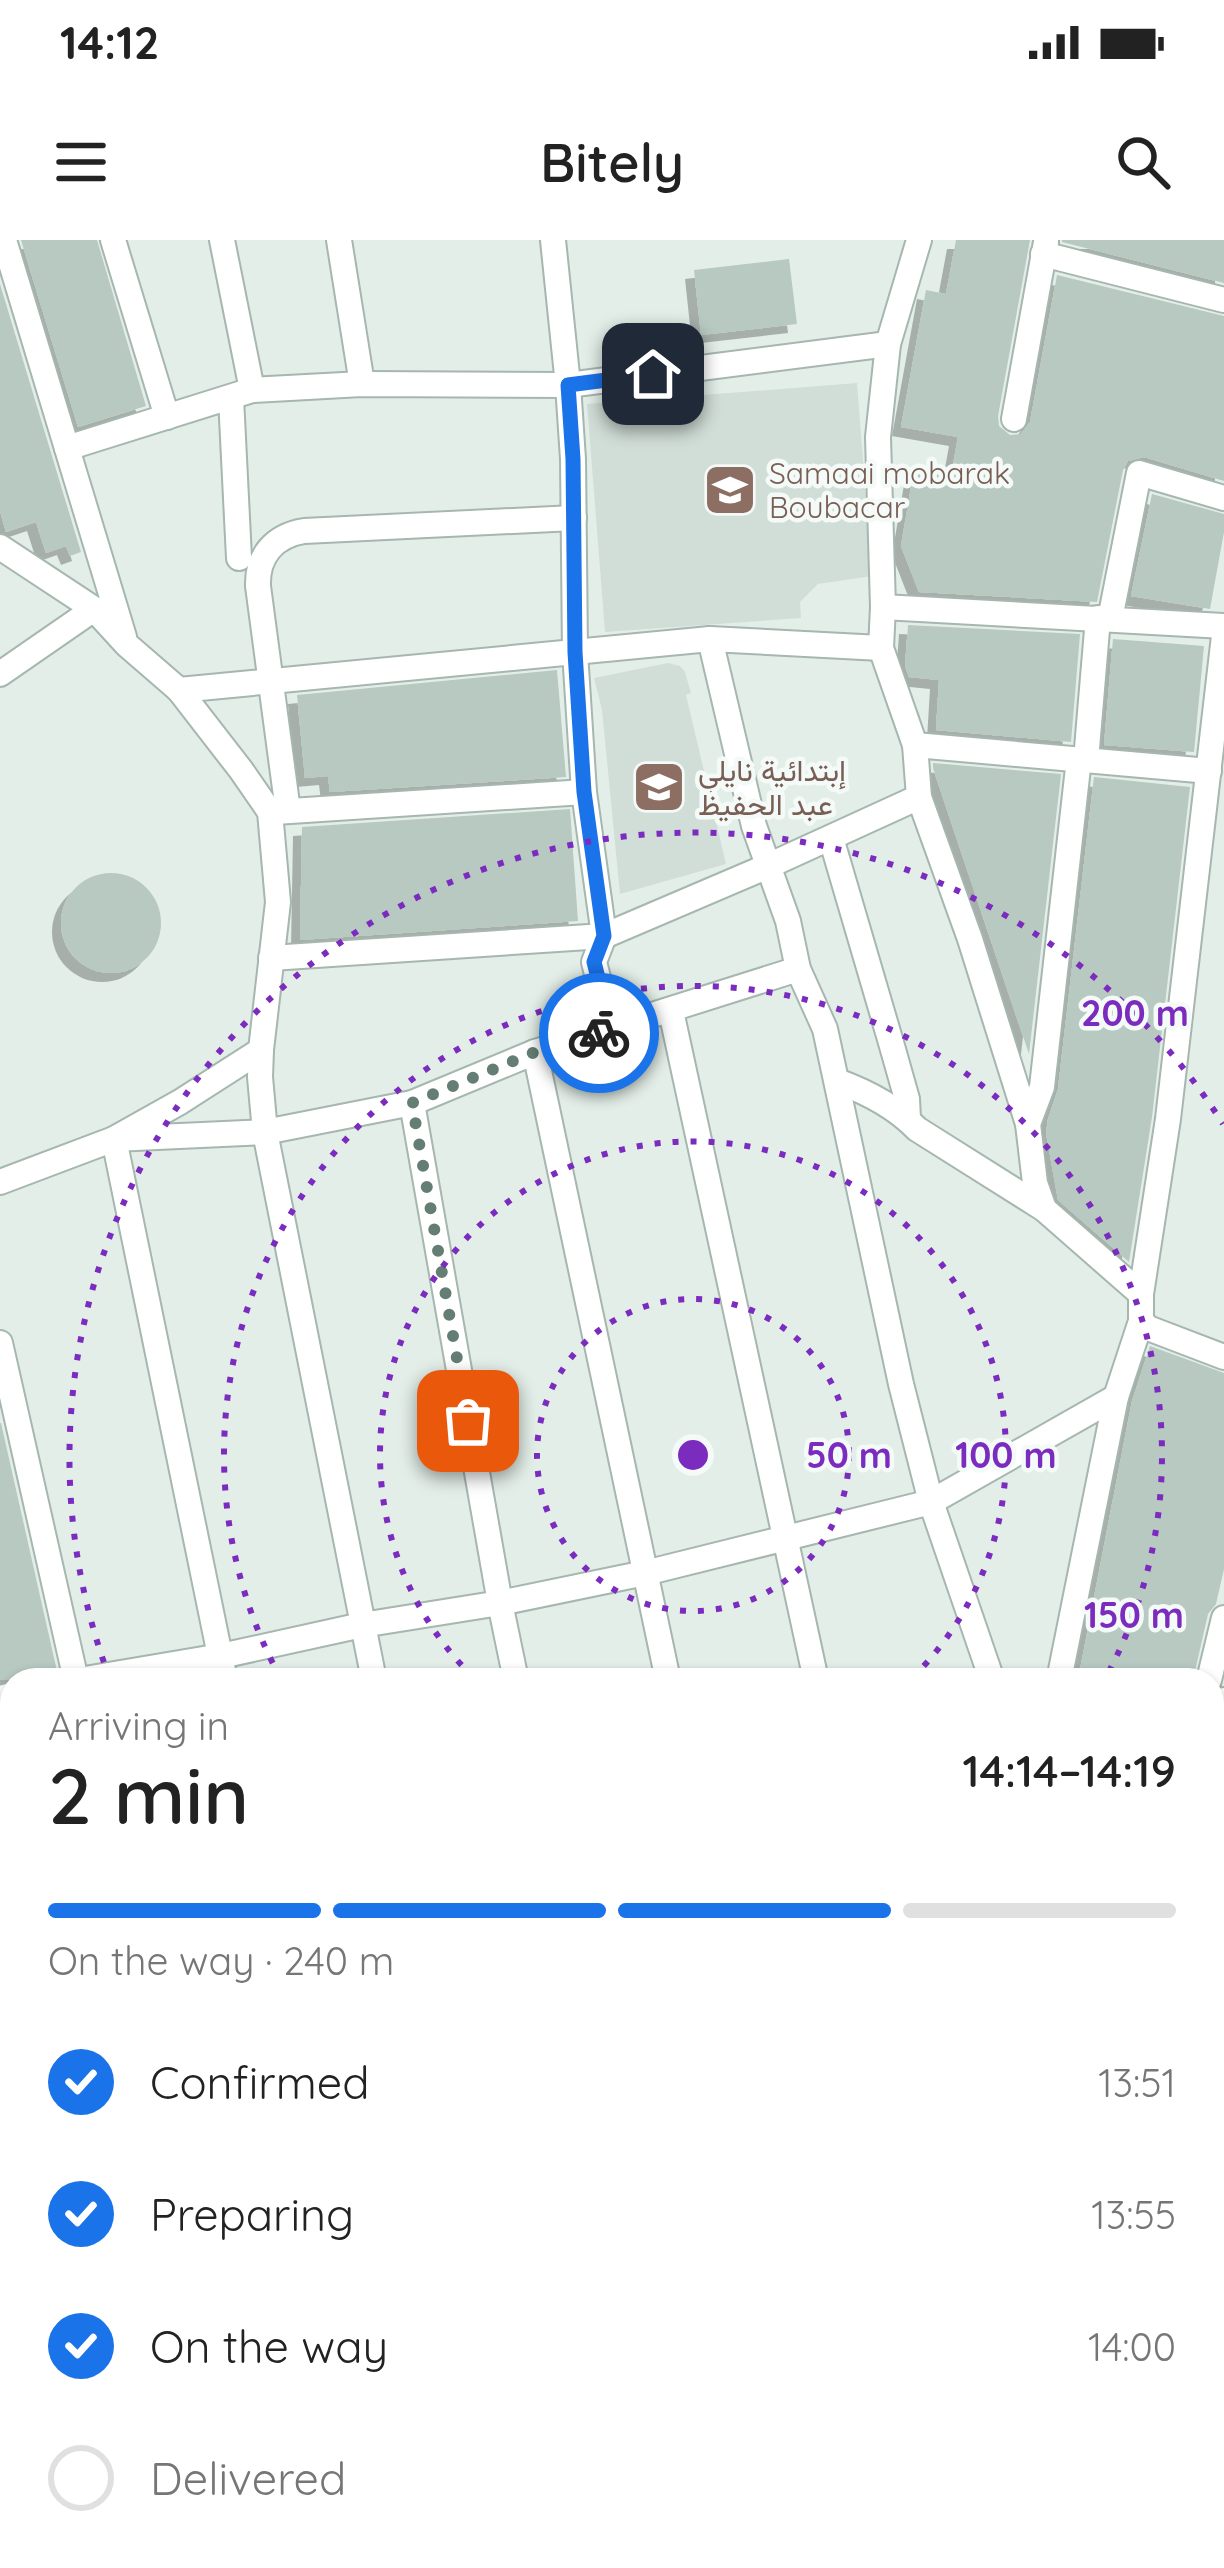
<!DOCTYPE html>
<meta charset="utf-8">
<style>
:root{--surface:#fff;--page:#f6f6f6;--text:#222;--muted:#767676;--line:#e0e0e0;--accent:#1a73e8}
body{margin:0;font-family:Quicksand,Vazirmatn,sans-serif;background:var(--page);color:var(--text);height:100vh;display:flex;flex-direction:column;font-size:45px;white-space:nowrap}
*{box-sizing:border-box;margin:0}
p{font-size:39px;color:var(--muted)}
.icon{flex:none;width:66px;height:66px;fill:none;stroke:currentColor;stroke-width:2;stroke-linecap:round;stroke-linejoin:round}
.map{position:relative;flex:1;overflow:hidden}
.drawer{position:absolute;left:0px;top:1428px;width:1224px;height:900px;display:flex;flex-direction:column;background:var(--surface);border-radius:36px 36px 0 0;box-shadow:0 3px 9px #0004}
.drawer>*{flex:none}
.pin{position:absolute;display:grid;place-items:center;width:102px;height:102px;color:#fff;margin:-51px;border-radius:24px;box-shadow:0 6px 18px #0006}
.courier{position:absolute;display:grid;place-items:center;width:120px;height:120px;margin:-60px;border:9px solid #1a73e8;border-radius:50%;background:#fff;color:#222;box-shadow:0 3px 15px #0007}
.overview em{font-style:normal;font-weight:600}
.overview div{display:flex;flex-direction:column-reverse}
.overview{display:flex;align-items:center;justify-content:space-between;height:204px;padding:0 48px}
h1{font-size:78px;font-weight:600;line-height:90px}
.bar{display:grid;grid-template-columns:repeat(4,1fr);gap:18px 12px;align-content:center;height:144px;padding:0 48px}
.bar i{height:15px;border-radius:9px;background:var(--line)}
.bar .current{background:var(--accent)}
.bar p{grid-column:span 4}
ol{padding:0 48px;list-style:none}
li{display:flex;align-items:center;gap:36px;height:132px}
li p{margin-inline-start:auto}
li .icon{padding:12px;border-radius:50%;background:var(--accent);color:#fff;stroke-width:4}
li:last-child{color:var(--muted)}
li i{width:66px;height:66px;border:6px solid var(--line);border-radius:50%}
.status{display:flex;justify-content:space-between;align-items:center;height:84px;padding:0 60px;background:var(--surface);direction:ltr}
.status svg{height:33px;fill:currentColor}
header{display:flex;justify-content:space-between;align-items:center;height:156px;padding:0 48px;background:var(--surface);font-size:54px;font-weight:600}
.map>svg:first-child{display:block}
.built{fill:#d1ded7}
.building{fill:#b8c9c1;filter:url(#shadow)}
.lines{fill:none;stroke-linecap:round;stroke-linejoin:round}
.minor-casing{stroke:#a5b7af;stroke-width:28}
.minor{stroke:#fff;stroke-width:24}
.done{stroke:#647e74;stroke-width:12;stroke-dasharray:0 21.6}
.route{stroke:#1a73e8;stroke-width:15}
.ring{fill:none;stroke:#7b2cbf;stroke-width:6;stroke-dasharray:6 12}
.labels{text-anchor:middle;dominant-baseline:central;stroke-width:9;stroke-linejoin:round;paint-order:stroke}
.education-label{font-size:30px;fill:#785e54;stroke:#f4faf7;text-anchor:start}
.centre{fill:#7b2cbf;stroke:#f4faf7;stroke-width:6}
.ring-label{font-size:36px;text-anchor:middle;font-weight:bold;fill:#7b2cbf;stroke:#f4faf7;stroke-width:9;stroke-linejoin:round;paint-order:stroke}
</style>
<div class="status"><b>14:12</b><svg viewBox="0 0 49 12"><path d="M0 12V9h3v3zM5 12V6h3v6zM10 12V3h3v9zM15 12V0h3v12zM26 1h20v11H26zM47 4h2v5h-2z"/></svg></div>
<header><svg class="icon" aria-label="menu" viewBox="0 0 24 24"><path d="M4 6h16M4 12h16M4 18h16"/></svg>Bitely<svg class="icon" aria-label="search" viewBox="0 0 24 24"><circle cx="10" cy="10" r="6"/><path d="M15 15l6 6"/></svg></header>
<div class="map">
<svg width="1224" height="2328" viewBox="0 0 1224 2328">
<defs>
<filter id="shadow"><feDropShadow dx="-9" dy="9" stdDeviation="0" flood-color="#0004"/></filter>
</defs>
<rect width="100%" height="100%" fill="#e3eee8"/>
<!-- built -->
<g class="built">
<path d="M 857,143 L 872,336 L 818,344 L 800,362 L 801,378 L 605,392 L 587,164 Z"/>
<path d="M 668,423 L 680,426 L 685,432 L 691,453 L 686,455 L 726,624 L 620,654 L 602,470 L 594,438 Z"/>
</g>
<!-- building -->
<g class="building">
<path d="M 21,0 L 97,0 L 146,166 L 78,187 Z"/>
<path d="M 956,0 L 1030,0 L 998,176 L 999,186 L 1010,195 L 1021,194 L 1030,182 L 1057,35 L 1224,76 L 1224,241 L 1144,217 L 1128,221 L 1123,230 L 1097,362 L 919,352 L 901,306 L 914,230 L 951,236 L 958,197 L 901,187 L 926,50 L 946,54 Z"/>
<path d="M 1062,0 L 1224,0 L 1224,43 L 1062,2 Z"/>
<path d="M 789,19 L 797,84 L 701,95 L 694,30 Z"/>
<path d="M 0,44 L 81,312 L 70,316 L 66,306 L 46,313 L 36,282 L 6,292 L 0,271 Z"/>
<path d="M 1152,254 L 1224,274 L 1224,292 L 1210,369 L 1131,356 Z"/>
<path d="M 908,385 L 1080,394 L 1071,502 L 936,490 L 939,440 L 909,437 L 905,426 Z"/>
<path d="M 1113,399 L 1204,406 L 1194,512 L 1104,505 Z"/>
<path d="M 557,430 L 566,537 L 330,552 L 328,536 L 305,538 L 297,455 Z"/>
<path d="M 933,523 L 1061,534 L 1029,814 L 933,528 Z"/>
<path d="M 1094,537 L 1190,547 L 1152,877 L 1129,1022 L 1058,960 L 1046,893 L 1048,879 L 1058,849 Z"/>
<path d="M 570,569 L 578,681 L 300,700 L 302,587 Z"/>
<circle cx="111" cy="683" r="50"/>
<path d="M 1150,1106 L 1224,1133 L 1224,1329 L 1216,1364 L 1208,1374 L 1193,1440 L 1078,1440 L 1132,1161 Z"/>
<path d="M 0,1183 L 1,1183 L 59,1440 L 0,1440 Z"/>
</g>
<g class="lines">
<!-- minor casing -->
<g class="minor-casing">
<g id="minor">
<path d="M 4,0 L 124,397"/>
<path d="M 113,0 L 167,177"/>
<path d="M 222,0 L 252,150"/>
<path d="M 339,0 L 362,144"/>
<path d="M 553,0 L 568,145 L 573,219 L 575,412 L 584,552 L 604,696 L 594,722 L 611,789"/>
<path d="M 1043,14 L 1224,60"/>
<path d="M 231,158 L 239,318"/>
<path d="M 1014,179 L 1046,2"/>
<path d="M 67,208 L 252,150 L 362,144 L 568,145 L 888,104"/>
<path d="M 0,307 L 94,369 L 127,405 L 179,450 L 241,530 L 270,572 L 278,662 L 261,810 L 260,837 L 265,892 L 374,1440"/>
<path d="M 883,367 L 1224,386"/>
<path d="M 1110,379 L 1139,233 L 1224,258"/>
<path d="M 710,399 L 754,586 L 788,681 L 798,729 L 825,789 L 901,1144 L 931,1262 L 992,1440"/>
<path d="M 0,434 L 94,369"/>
<path d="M 179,450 L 710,399 L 881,408"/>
<path d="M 915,505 L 1209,531"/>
<path d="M 1086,520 L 1098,378"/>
<path d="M 919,557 L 970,699 L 1028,884 L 1035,943 L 1044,969"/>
<path d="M 288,571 L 258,346 C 257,316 274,296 304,291 L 574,278"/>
<path d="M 275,572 L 584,552"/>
<path d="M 831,598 L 892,806 L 907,859 L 908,879"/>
<path d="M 271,718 L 604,696 L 768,626 L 919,557 L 915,505 L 881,408 L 883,367 L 878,197 L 888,104 L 919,0"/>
<path d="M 671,771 L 816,1440"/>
<path d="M 535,812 L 668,1440"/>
<path d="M 837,841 C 867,852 895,866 917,889 L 1044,969 L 1141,1054"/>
<path d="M 412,863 L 500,1363 L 516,1440"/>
<path d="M 1028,884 L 1042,847 L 1079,519"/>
<path d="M 0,942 L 114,899 L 265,892 L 412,863 L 535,812 L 798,729"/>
<path d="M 1141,1081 L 1148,1088 L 1224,1117"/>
<path d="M 0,1103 L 76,1440"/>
<path d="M 79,1440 L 221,1416 L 362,1385 L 500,1363 L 645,1333 L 931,1262 L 1116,1157"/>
<path d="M 225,1440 L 114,899 L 180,862 L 261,810"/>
<path d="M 1059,1440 L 1116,1157 L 1141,1081 L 1141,1054 L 1168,879 L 1224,396"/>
<path d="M 1209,1440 L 1224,1378"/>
<path d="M 0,1458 L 12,1455"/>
<path d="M 1212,1468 L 1224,1460"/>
<path d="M 0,1772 L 12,1833"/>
<path d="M 1212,1804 L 1224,1890"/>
<path d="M 0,1907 L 12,1905"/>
<path d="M 1212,2161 L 1224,2148"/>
<path d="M 243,2316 L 253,2328"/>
<path d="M 409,2316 L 419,2328"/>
<path d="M 636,2316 L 638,2328"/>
<path d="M 760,2316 L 762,2328"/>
<path d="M 889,2316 L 891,2328"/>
<path d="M 1010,2316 L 1011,2328"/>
<path d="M 1154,2316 L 1156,2328"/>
<path d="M 101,2328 L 117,2316"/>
<path d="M 596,2328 L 610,2316"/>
<path d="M 1057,2328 L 1068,2316"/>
</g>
</g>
<!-- minor -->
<use href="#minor" class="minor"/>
</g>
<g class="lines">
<!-- done -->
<path class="done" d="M 468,1181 L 412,863 L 535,812 L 599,793"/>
<!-- route -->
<path class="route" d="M 599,793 L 611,789 L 594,722 L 604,696 L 584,552 L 575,412 L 573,219 L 568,145 L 653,134"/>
</g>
<!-- distance rings -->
<g class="ring">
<circle cx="693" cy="1215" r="156"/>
<path d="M474 1438A313 313 0 1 1 912 1438"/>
<path d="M281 1439A469 469 0 1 1 1105 1439"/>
<path d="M110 1439A625 625 0 0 1 1223 884"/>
</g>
<!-- icons -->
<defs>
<g id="school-square" transform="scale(2.7)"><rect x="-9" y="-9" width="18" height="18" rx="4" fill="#8d6e63" stroke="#f4faf7"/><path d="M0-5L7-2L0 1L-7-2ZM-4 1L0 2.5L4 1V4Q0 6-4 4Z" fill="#fff"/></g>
</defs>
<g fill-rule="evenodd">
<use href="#school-square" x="730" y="250"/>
<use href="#school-square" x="659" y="547"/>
</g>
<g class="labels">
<!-- education labels -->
<g class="education-label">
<text x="769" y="233">Samaai mobarak<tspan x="769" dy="34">Boubacar</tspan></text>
<text x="698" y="530">إبتدائية نايلي<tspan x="698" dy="34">عبد الحفيظ</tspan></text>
</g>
</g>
<circle cx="693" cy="1215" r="18" class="centre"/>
<g class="ring-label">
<text x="1135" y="786">200 m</text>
<text x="849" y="1228">50 m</text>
<text x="1006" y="1228">100 m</text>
<text x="1134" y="1388">150 m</text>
</g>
</svg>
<div class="pin" style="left:468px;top:1181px;background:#ea580c"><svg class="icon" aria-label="bag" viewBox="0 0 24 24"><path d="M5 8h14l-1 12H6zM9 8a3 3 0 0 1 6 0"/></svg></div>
<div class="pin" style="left:653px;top:134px;background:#1f2937"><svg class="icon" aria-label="home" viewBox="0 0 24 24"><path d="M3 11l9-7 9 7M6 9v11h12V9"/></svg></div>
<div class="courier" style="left:599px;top:793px"><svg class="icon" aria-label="bike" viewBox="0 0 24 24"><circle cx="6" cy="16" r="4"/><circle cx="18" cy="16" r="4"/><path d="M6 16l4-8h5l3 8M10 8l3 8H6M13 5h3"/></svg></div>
<section class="drawer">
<div class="overview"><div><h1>2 min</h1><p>Arriving in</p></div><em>14:14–14:19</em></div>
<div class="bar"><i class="current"></i><i class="current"></i><i class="current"></i><i></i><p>On the way · 240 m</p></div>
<ol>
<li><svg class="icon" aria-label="check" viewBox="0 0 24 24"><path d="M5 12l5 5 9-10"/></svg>Confirmed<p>13:51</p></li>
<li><svg class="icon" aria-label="check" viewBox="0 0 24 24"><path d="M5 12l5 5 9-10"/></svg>Preparing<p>13:55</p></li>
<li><svg class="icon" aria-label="check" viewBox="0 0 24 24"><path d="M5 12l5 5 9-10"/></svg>On the way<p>14:00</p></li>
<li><i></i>Delivered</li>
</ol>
</section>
</div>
